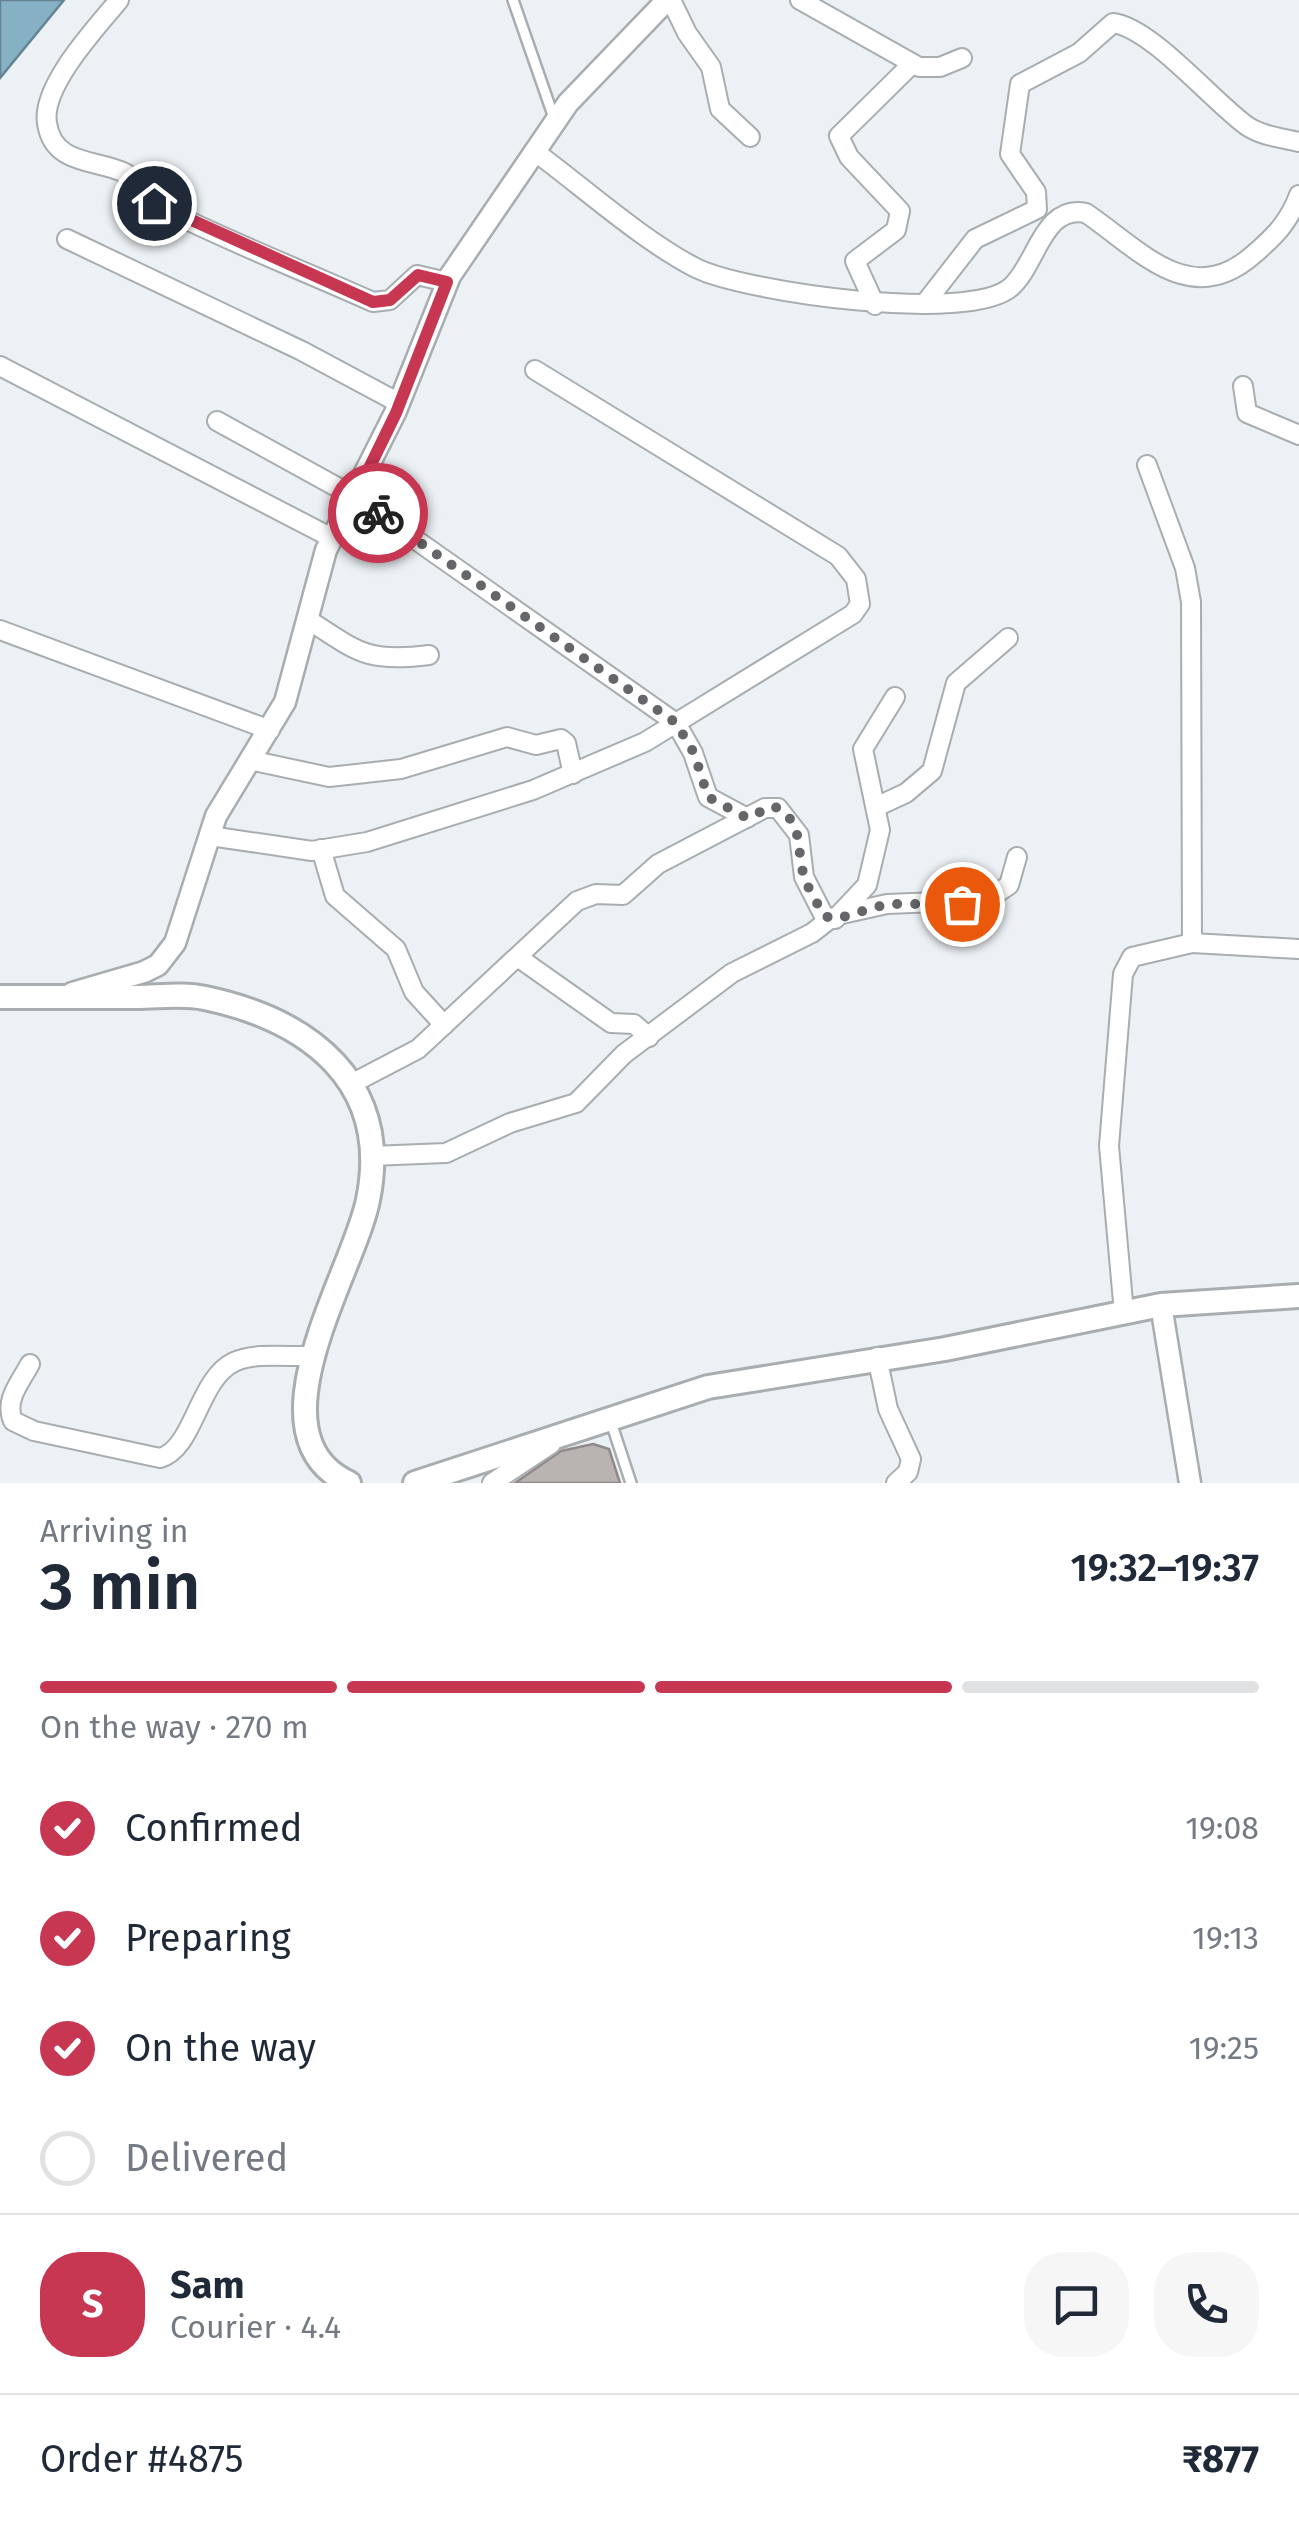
<!DOCTYPE html>
<meta charset="utf-8">
<style>
:root{--surface:#fff;--page:#f6f6f7;--text:#1f2937;--muted:#747a83;--line:#e0e1e3;--accent:#c83752}
body{margin:0;font-family:"Fira Sans",sans-serif;background:var(--page);color:var(--text);height:100vh;display:flex;flex-direction:column;font-size:38px;white-space:nowrap}
*{box-sizing:border-box;margin:0}
p{font-size:32px;color:var(--muted)}
.icon{flex:none;width:55px;height:55px;fill:none;stroke:currentColor;stroke-width:2;stroke-linecap:round;stroke-linejoin:round}
.map{position:relative;height:1483px;overflow:hidden}
.drawer{display:flex;flex-direction:column;background:var(--surface);flex:1}
.drawer>*{flex:none}
.pin{position:absolute;display:grid;place-items:center;width:85px;height:85px;color:#fff;margin:-42px;border:5px solid #fff;border-radius:50%;box-shadow:0 2px 10px #0007}
.courier{position:absolute;display:grid;place-items:center;width:100px;height:100px;margin:-50px;border:8px solid #c83752;border-radius:50%;background:#fff;color:#222;box-shadow:0 2px 12px #0007}
.head em{font-style:normal;font-weight:600}
.head div{display:flex;flex-direction:column-reverse}
.head{display:flex;align-items:center;justify-content:space-between;height:170px;padding:0 40px}
h1{font-size:65px;font-weight:600;line-height:75px}
.bar{display:grid;grid-template-columns:repeat(4,1fr);gap:15px 10px;align-content:center;height:120px;padding:0 40px}
.bar i{height:12px;border-radius:8px;background:var(--line)}
.bar .selected{background:var(--accent)}
.bar p{grid-column:span 4}
.line{display:flex;align-items:center;gap:25px;padding:0 40px;border-top:2px solid var(--line)}
.line div{flex:1}
.round{display:grid;place-items:center;flex:none;width:105px;height:105px;border-radius:40px;background:var(--page)}
ol{padding:0 40px;list-style:none}
li{display:flex;align-items:center;gap:30px;height:110px}
li p{margin-inline-start:auto}
li .icon{padding:10px;border-radius:50%;background:var(--accent);color:#fff;stroke-width:4}
li:last-child{color:var(--muted)}
li i{width:55px;height:55px;border:5px solid var(--line);border-radius:50%}
.map>svg:first-child{display:block}
.water{fill:#86b0c4;stroke:#668392;stroke-width:2.5}
.building{fill:#b9b3b2;stroke:#8f8988;stroke-width:2.5}
.lines{fill:none;stroke-linecap:round;stroke-linejoin:round}
.service-casing{stroke:#a8adb0;stroke-width:14}
.minor-casing{stroke:#a8adb0;stroke-width:22}
.tertiary-casing{stroke:#a8adb0;stroke-width:25}
.secondary-casing{stroke:#a8adb0;stroke-width:28}
.service{stroke:#fff;stroke-width:9}
.minor{stroke:#fff;stroke-width:18}
.tertiary{stroke:#fff;stroke-width:20}
.secondary{stroke:#fff;stroke-width:22}
.done{stroke:#646669;stroke-width:10;stroke-dasharray:0 18}
.route{stroke:#c83752;stroke-width:12}
</style>
<div class="map">
<svg width="1299" height="1483" viewBox="0 0 1299 1483">
<rect width="100%" height="100%" fill="#ecf1f5"/>
<!-- water -->
<path class="water" d="M 0,0 L 64,0 L 0,78 Z"/>
<!-- building -->
<path class="building" d="M 593,1444 L 609,1449 L 620,1483 L 515,1483 L 561,1451 Z"/>
<g class="lines">
<!-- service casing -->
<g class="service-casing">
<g id="service">
<path d="M 513,0 L 554,118"/>
<path d="M 610,1419 L 631,1483"/>
</g>
</g>
<!-- minor casing -->
<g class="minor-casing">
<g id="minor">
<path d="M 119,0 C 97,27 41,86 47,123 C 53,166 97,159 125,173 C 140,181 147,201 164,209 C 232,243 304,271 373,302 L 390,300 L 417,275 L 447,282"/>
<path d="M 671,0 L 687,33 L 711,67 L 720,109 L 750,137"/>
<path d="M 800,0 L 919,67 L 940,67 L 962,58"/>
<path d="M 534,151 C 583,187 643,241 696,268 C 744,292 970,324 1011,287 C 1037,264 1043,204 1086,213 C 1140,250 1190,310 1253,255 C 1275,236 1289,222 1299,195"/>
<path d="M 67,239 L 302,351 L 399,403"/>
<path d="M 926,302 L 975,239 L 1037,209 L 1036,192 L 1010,154 L 1020,84 L 1079,53 L 1113,23 C 1152,28 1213,102 1247,126 C 1262,136 1282,138 1299,142"/>
<path d="M 875,305 L 855,261 L 896,230 L 900,211 L 849,157 L 839,136 L 912,64"/>
<path d="M 0,366 L 332,538"/>
<path d="M 1243,386 L 1247,413 L 1299,435"/>
<path d="M 217,421 L 355,497 L 676,723 L 693,753 L 708,797 L 747,818"/>
<path d="M 1147,465 L 1185,568 L 1191,602 L 1192,943 L 1299,949"/>
<path d="M 307,619 C 358,652 367,663 429,655"/>
<path d="M 0,630 L 270,730"/>
<path d="M 249,760 L 329,777 L 401,769 L 507,737 L 536,745 L 561,739 L 566,743 L 573,774"/>
<path d="M 878,806 L 906,793 L 932,771 L 956,683 L 1008,638"/>
<path d="M 210,836 L 312,851 L 367,842 L 533,790 L 645,742 L 853,614 L 860,604 L 856,579 L 838,556 L 535,370"/>
<path d="M 321,849 L 335,896 L 396,949 L 414,992 L 444,1025"/>
<path d="M 842,914 L 887,904 L 987,900 L 1009,885 L 1017,857"/>
<path d="M 519,958 L 611,1023 L 634,1024 L 649,1037"/>
<path d="M 351,1084 L 418,1049 L 577,901 L 596,894 L 623,895 L 658,864 L 765,808 L 778,808 L 799,835 L 804,877 L 824,916 L 835,919 L 867,885 L 880,830 L 863,749 L 895,697"/>
<path d="M 371,1156 L 446,1153 L 510,1123 L 576,1103 L 624,1054 L 732,973 L 812,933 L 830,919"/>
<path d="M 1124,1313 L 1109,1146 L 1123,974 L 1132,957 L 1192,943"/>
<path d="M 877,1357 L 888,1409 L 911,1459 L 908,1472 L 896,1483"/>
<path d="M 30,1364 C 20,1383 4,1400 13,1421 L 34,1431 L 160,1458 C 194,1449 198,1379 234,1362 C 255,1352 289,1357 312,1356"/>
<path d="M 492,1483 L 551,1444"/>
</g>
</g>
<!-- tertiary casing -->
<g class="tertiary-casing">
<g id="tertiary">
<path d="M 72,993 L 144,972 L 158,965 L 175,943 L 216,816 L 285,702 L 326,550 L 395,413 L 450,276 L 568,103 L 667,0"/>
<path d="M 1161,1305 L 1190,1483"/>
</g>
</g>
<!-- secondary casing -->
<g class="secondary-casing">
<g id="secondary">
<path d="M 0,997 C 46,997 91,997 137,997 C 158,997 183,993 205,998 C 309,1020 392,1082 368,1200 C 354,1272 246,1435 349,1483"/>
<path d="M 415,1483 L 708,1387 L 945,1349 L 1161,1305 L 1299,1296"/>
</g>
</g>
<!-- service -->
<use href="#service" class="service"/>
<!-- minor -->
<use href="#minor" class="minor"/>
<!-- tertiary -->
<use href="#tertiary" class="tertiary"/>
<!-- secondary -->
<use href="#secondary" class="secondary"/>
</g>
<g class="lines">
<!-- done -->
<path class="done" d="M 378,513 L 676,723 L 694,753 L 708,797 L 747,818 L 773,806 C 806,820 795,852 805,879 C 809,891 818,904 824,916 L 836,919 L 887,904 L 962,904"/>
<!-- route -->
<path class="route" d="M 154,203 L 373,302 L 390,300 L 418,275 L 447,282 L 396,413 L 355,497 L 378,513"/>
</g>
</svg>
<div class="pin" style="left:962px;top:904px;background:#ea580c"><svg class="icon" aria-label="bag" viewBox="0 0 24 24"><path d="M5 8h14l-1 12H6zM9 8a3 3 0 0 1 6 0"/></svg></div>
<div class="pin" style="left:154px;top:203px;background:#1f2937"><svg class="icon" aria-label="home" viewBox="0 0 24 24"><path d="M3 11l9-7 9 7M6 9v11h12V9"/></svg></div>
<div class="courier" style="left:378px;top:513px"><svg class="icon" aria-label="bike" viewBox="0 0 24 24"><circle cx="6" cy="16" r="4"/><circle cx="18" cy="16" r="4"/><path d="M6 16l4-8h5l3 8M10 8l3 8H6M13 5h3"/></svg></div>
</div>
<section class="drawer">
<div class="head"><div><h1>3 min</h1><p>Arriving in</p></div><em>19:32–19:37</em></div>
<div class="bar"><i class="selected"></i><i class="selected"></i><i class="selected"></i><i></i><p>On the way · 270 m</p></div>
<ol>
<li><svg class="icon" aria-label="check" viewBox="0 0 24 24"><path d="M5 12l5 5 9-10"/></svg>Confirmed<p>19:08</p></li>
<li><svg class="icon" aria-label="check" viewBox="0 0 24 24"><path d="M5 12l5 5 9-10"/></svg>Preparing<p>19:13</p></li>
<li><svg class="icon" aria-label="check" viewBox="0 0 24 24"><path d="M5 12l5 5 9-10"/></svg>On the way<p>19:25</p></li>
<li><i></i>Delivered</li>
</ol>
<div class="line" style="height:180px"><b class="round" style="background:var(--accent);color:#fff">S</b><div><b>Sam</b><p>Courier · 4.4</p></div><a class="round"><svg class="icon" aria-label="chat" viewBox="0 0 24 24"><path d="M4 5h16v11H9l-5 4z"/></svg></a><a class="round"><svg class="icon" aria-label="phone" viewBox="0 0 24 24"><path d="M5 4h4l2 5-3 2q2 4 5 5l2-3 5 2v4C11 20 4 13 5 4z"/></svg></a></div>
<div class="line" style="height:130px"><div>Order #4875</div><b>₹877</b></div>
</section>
